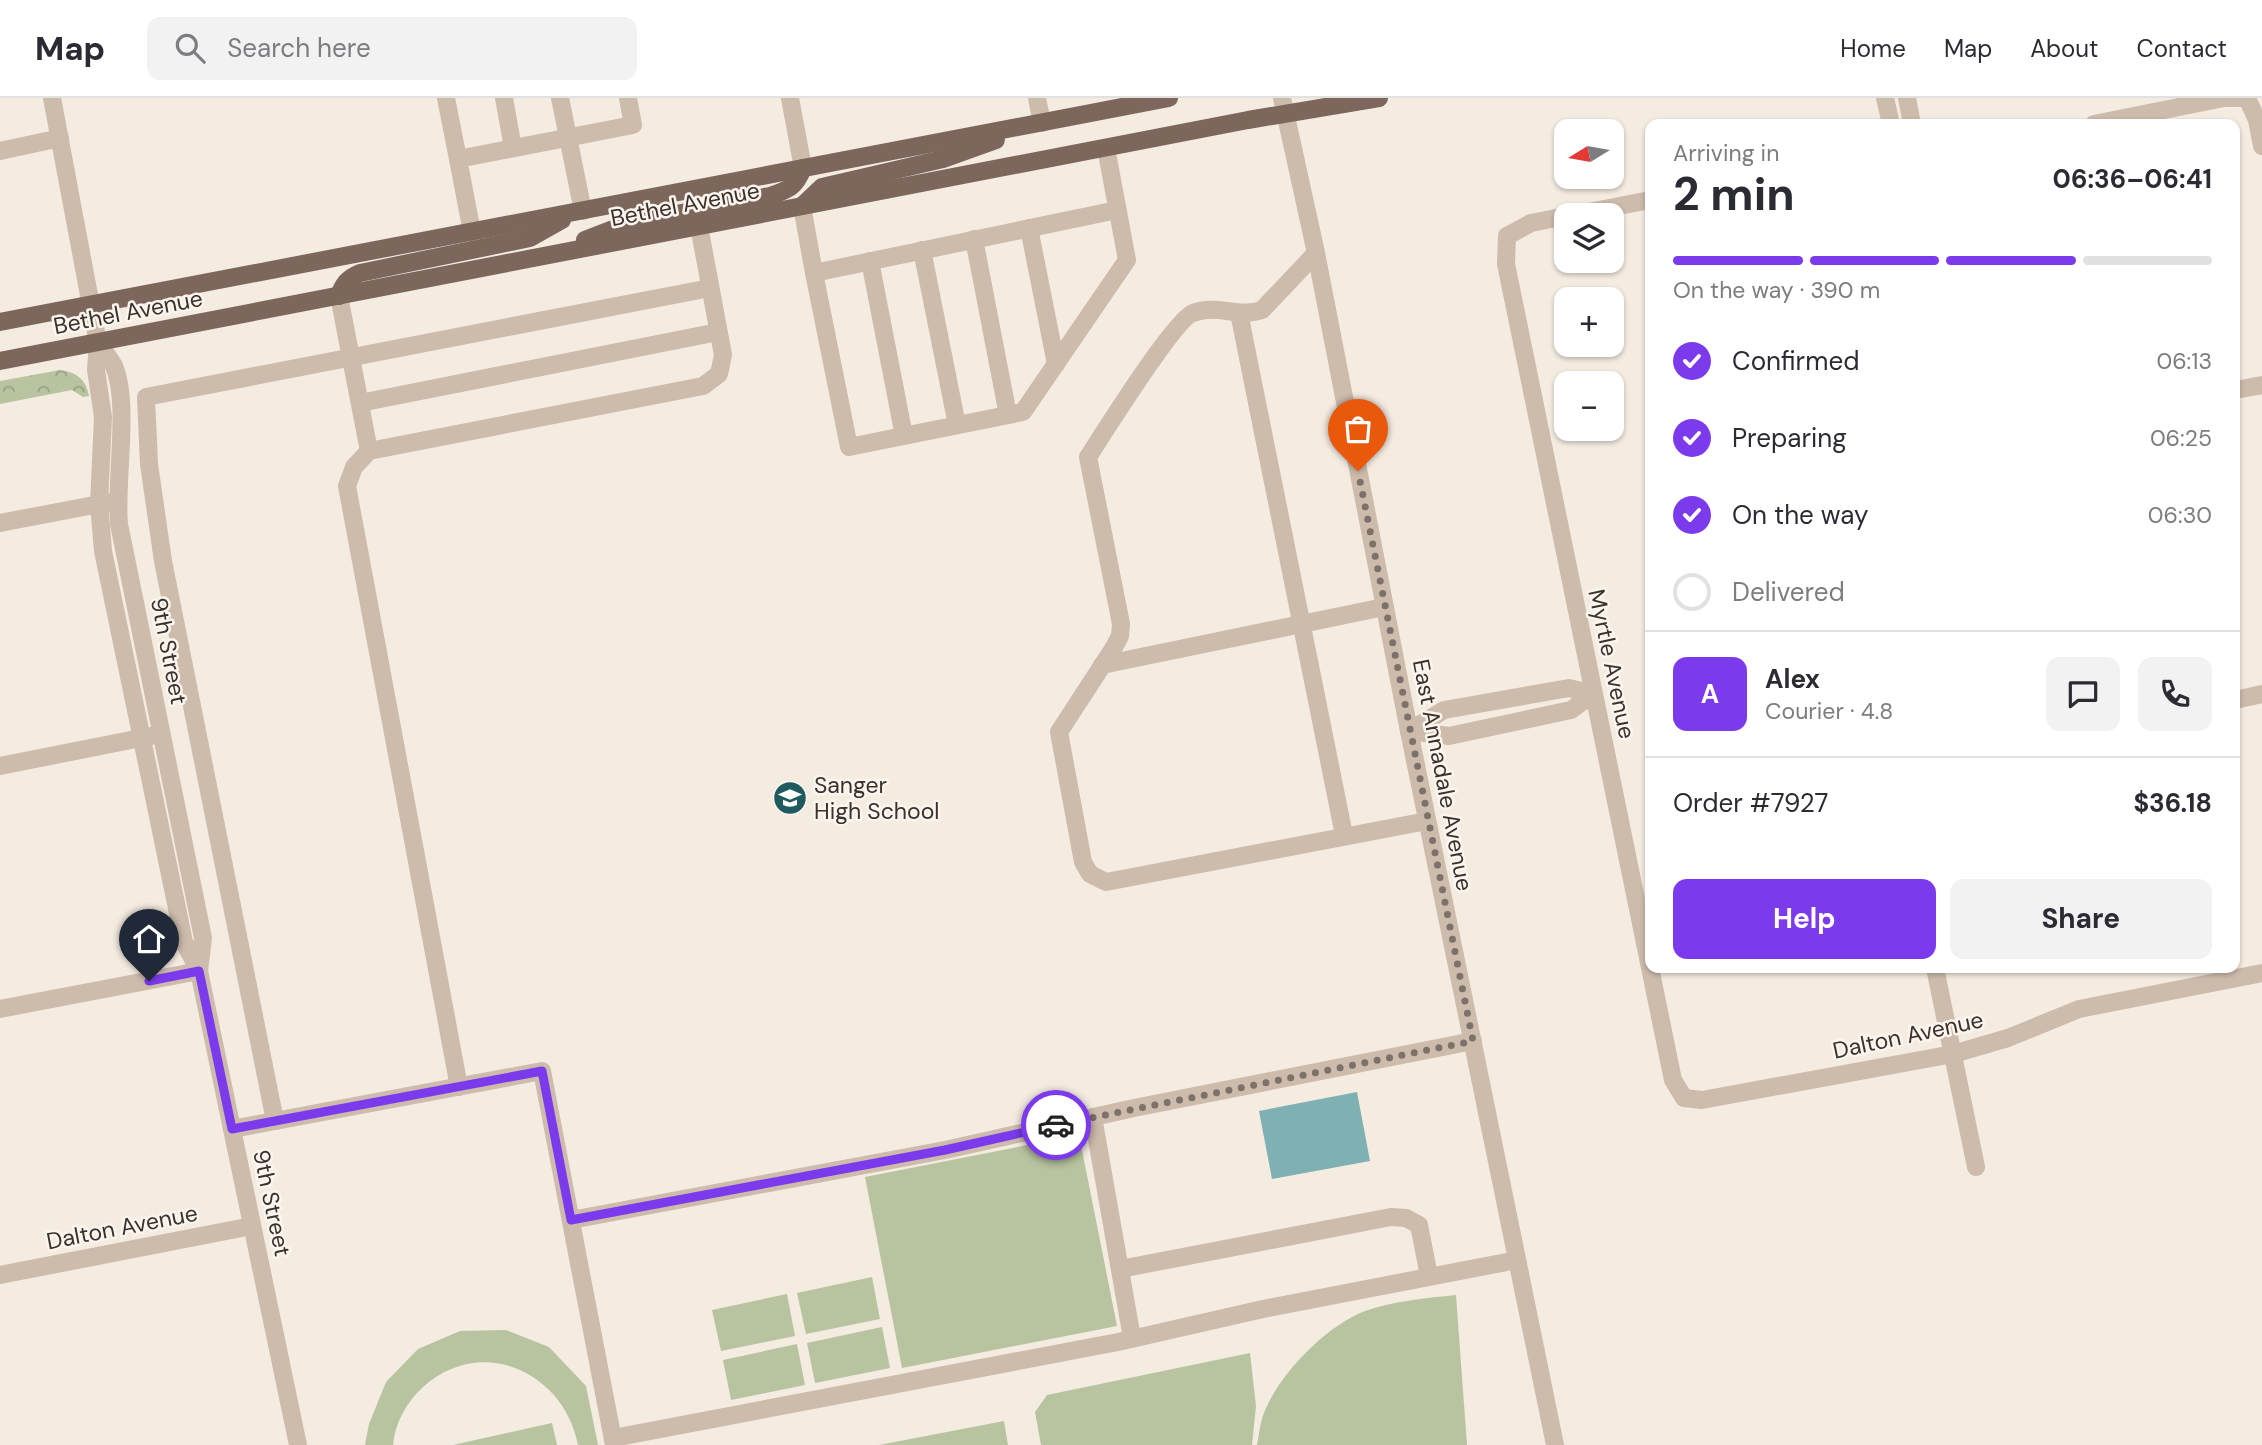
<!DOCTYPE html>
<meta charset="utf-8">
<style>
:root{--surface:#fff;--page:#f2f2f3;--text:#2b2b33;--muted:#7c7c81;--line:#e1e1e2;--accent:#7c3aed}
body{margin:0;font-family:"DM Sans",sans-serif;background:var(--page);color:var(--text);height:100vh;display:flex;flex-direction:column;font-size:26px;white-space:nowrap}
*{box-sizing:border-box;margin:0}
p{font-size:23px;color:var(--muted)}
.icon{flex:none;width:38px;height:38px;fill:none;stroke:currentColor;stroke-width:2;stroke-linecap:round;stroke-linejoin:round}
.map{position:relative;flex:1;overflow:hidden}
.drawer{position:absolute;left:1645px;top:21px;width:595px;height:854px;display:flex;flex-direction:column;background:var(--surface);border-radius:14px;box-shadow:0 2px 5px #0004}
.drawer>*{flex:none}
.needle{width:46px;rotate:259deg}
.controls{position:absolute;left:1554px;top:21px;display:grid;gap:14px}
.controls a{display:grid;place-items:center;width:70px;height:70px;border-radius:14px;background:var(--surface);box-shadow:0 2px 5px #0004;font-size:35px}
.pin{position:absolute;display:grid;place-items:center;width:60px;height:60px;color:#fff;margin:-72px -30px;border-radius:50% 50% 50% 0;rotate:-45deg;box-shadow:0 0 7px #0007}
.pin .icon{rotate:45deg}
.courier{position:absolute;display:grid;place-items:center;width:70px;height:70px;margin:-35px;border:5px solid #7c3aed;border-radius:50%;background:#fff;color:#222;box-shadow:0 2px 9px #0007}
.summary em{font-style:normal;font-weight:700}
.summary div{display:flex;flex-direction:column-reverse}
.summary{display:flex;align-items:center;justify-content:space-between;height:119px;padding:0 28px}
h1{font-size:46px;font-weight:700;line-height:52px}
.bar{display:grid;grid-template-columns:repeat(4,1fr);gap:10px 7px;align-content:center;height:84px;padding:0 28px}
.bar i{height:9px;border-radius:5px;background:var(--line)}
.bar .current{background:var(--accent)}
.bar p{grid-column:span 4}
.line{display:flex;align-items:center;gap:18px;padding:0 28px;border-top:2px solid var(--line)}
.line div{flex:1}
.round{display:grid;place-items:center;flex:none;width:74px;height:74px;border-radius:14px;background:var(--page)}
ol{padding:0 28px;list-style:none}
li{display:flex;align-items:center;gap:21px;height:77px}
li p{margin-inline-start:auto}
li .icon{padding:7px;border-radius:50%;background:var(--accent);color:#fff;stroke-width:4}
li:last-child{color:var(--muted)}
li i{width:38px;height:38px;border:4px solid var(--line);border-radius:50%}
.button{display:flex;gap:14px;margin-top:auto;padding:14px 28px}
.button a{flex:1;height:80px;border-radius:14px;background:var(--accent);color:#fff;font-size:28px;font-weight:700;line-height:80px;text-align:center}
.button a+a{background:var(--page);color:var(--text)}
header{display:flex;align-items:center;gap:42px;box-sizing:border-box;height:98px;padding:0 35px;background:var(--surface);border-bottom:2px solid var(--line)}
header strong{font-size:33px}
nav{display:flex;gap:38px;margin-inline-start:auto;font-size:24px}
.search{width:490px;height:63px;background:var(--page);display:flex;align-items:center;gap:18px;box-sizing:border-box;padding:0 24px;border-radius:14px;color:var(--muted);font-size:26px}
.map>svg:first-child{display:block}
.park{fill:url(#park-crowns)}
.pitch{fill:#b8c4a0}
.water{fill:#7fb0b2}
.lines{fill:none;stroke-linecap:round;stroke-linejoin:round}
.minor{stroke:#cdbbac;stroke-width:18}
.major{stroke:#7d675c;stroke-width:18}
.done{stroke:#7c716b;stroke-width:7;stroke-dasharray:0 12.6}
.route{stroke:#7c3aed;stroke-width:9}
.labels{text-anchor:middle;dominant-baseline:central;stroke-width:5;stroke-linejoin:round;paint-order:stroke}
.street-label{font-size:23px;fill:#3b302b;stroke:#fbf5ee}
.poi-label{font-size:23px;fill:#3b302b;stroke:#fbf5ee;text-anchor:start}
</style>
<header>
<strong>Map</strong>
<div class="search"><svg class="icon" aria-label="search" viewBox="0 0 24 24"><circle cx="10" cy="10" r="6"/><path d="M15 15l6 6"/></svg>Search here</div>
<nav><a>Home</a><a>Map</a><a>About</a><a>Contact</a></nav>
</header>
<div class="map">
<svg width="2262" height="1347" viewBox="0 0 2262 1347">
<defs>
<pattern id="park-crowns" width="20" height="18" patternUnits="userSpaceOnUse" patternTransform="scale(1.75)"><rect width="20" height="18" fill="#b8c4a0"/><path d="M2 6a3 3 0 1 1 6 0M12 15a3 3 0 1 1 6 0" fill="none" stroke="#97a083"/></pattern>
</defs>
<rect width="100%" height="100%" fill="#f4ebe1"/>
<!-- park -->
<path class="park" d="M 60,272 C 76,274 86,281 89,298 L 83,299 L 72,292 L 0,306 L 0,283 Z"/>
<!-- pitch -->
<g class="pitch">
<path d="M 1079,1037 L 1117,1228 L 902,1270 L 865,1079 Z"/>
<path d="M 872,1179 L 880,1221 L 806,1236 L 797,1195 Z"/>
<path d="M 787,1196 L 795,1238 L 721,1253 L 712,1212 Z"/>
<path d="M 1456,1197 L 1467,1347 L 1257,1347 C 1259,1337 1260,1325 1264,1315 C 1279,1276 1326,1228 1365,1213 C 1394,1203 1426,1200 1456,1197 Z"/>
<path d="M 882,1229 L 890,1270 L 815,1285 L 807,1245 Z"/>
<path d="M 506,1232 L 549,1249 L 586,1288 L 598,1347 L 578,1347 C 564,1273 480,1236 422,1290 C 406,1305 395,1325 393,1347 L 365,1347 L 369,1326 L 386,1284 L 418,1251 L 460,1233 Z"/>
<path d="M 797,1246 L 805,1287 L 731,1302 L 723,1262 Z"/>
<path d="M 1250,1255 L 1256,1308 L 1252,1347 L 1041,1347 L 1035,1314 L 1047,1297 Z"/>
<path d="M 1004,1323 L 1008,1347 L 879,1347 Z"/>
<path d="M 552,1325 L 557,1347 L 453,1347 Z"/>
</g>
<!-- water -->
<path class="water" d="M 1357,994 L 1370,1063 L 1272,1081 L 1259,1013 Z"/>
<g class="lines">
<!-- minor -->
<g class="minor">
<path d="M 52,0 L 98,245 L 96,272 L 103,319 L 99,406 L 103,453 L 184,844 L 199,873 L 298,1347"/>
<path d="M 446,0 L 458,61"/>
<path d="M 504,0 L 513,50"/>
<path d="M 560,0 L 583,113"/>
<path d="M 790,0 L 803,70"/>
<path d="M 1037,0 L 1042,25"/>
<path d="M 1282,0 L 1316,155 L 1409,633 L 1555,1347"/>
<path d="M 1885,0 L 1891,26"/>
<path d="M 1907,0 L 1912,26"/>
<path d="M 2094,26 L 2224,0 L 2247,0 L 2257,22 L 2262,48"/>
<path d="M 0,53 L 60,40"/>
<path d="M 802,108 L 814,175 L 849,349 L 1023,314 L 1127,162 L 1106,50"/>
<path d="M 1573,117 L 1650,102"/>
<path d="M 1566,118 L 1531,125 L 1507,138 L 1506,166 L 1673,982 L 1684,1000 L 1702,1002 L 1953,956 L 2008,940 L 2079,911 L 2262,875"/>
<path d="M 1029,130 L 1056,266"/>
<path d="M 472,134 L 458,61 L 633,27 L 628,0"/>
<path d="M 974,141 L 1008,317"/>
<path d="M 922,152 L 957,327"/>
<path d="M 1316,155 L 1262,212 C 1239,220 1216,206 1193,215 C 1175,221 1103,336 1088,359 L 1121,526 L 1120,538 L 1113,551 L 1059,634 L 1083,764 L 1090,776 L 1106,784 L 1427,723"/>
<path d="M 870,163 L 904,338"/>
<path d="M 814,175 L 1117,112"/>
<path d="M 339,198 L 369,353"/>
<path d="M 1239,215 L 1344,737"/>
<path d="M 98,245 C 103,252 110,260 114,268 C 130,306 115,382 119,426 L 203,840 L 199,873"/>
<path d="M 2235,292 L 2262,287"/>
<path d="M 360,305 L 718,234"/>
<path d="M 0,425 L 110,404"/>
<path d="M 1102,567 L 1384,509"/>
<path d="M 2235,602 L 2262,596"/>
<path d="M 1409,633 L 1444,612 L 1569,590 L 1593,596"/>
<path d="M 1409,633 L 1449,638 L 1571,612 L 1593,596"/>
<path d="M 0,668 L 151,638"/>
<path d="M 1935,870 L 1976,1069"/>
<path d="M 0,911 L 199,873"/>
<path d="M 459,989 L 347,388 L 354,369 L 369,353 L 703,288 L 719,276 L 723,257 L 699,128"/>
<path d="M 1093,1019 L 1132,1240"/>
<path d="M 275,1023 L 163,463 L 149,366 L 146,299 L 710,190"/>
<path d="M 232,1031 L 542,973 L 614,1347"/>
<path d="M 571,1122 L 945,1052 L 1134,1010 L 1473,943"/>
<path d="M 1120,1171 L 1391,1119 L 1406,1120 L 1419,1127 L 1429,1178"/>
<path d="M 0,1177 L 252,1128"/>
<path d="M 613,1340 L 1118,1244 L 1263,1211 L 1517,1162"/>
</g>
<!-- major -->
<g class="major">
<path d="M 802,108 L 822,89 L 943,61 L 996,42"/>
<path d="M 585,142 L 629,125 L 770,98 C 788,92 796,89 803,70"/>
<path d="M 339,198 C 343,186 348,180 360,175 L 530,140 L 562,122"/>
<path d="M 0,224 L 1169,0"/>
<path d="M 0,263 L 1248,22 L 1379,0"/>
</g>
</g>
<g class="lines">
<!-- done -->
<path class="done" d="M 1056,1027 L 1473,943 L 1358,373"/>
<!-- route -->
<path class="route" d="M 149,883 L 199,873 L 232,1031 L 542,973 L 571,1122 L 945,1052 L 1056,1027"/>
</g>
<!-- icons -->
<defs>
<g id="school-disc" transform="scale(1.75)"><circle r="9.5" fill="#1f5a5e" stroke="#fbf5ee"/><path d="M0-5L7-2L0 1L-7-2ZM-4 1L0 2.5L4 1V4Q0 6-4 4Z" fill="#fff"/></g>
</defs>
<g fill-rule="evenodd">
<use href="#school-disc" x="790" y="700"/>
</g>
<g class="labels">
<!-- street labels -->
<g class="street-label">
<text transform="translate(685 106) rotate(-11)">Bethel Avenue</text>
<text transform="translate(128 214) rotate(-11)">Bethel Avenue</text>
<text transform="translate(169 553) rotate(79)">9th Street</text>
<text transform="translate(1612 566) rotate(78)">Myrtle Avenue</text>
<text transform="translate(1443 677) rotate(79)">East Annadale Avenue</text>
<text transform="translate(1908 937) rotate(-12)">Dalton Avenue</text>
<text transform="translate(272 1105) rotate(78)">9th Street</text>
<text transform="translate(122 1129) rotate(-11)">Dalton Avenue</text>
</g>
<!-- poi labels -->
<g class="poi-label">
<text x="814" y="687">Sanger<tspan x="814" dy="26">High School</tspan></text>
</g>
</g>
</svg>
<div class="controls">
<a><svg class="needle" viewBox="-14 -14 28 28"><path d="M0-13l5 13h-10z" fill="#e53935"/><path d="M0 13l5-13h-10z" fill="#7c7c81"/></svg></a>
<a><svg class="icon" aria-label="layers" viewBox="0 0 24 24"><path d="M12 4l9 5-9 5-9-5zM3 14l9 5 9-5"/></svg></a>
<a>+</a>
<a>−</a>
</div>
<div class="pin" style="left:1358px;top:373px;background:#ea580c"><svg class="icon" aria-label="bag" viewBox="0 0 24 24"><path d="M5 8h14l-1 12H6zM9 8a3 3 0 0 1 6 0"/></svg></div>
<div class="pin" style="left:149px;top:883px;background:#1f2937"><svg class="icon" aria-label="home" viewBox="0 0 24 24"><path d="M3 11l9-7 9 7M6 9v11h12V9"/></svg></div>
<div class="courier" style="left:1056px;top:1027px"><svg class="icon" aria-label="car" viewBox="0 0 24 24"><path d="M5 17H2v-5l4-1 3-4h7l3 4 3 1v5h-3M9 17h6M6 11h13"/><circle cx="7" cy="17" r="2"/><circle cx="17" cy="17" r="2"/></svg></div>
<section class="drawer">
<div class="summary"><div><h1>2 min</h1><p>Arriving in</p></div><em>06:36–06:41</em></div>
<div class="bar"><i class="current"></i><i class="current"></i><i class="current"></i><i></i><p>On the way · 390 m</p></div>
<ol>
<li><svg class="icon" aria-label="check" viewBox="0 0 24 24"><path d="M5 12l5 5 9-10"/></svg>Confirmed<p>06:13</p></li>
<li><svg class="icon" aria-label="check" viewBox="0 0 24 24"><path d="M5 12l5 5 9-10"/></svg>Preparing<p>06:25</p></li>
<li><svg class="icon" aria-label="check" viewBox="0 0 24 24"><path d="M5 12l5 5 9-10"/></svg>On the way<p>06:30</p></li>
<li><i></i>Delivered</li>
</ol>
<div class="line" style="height:126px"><b class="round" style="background:var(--accent);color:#fff">A</b><div><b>Alex</b><p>Courier · 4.8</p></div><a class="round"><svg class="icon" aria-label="chat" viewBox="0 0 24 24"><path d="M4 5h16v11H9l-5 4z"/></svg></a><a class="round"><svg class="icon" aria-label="phone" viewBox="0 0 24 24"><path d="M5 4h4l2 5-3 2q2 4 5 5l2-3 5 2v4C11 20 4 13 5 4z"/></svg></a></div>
<div class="line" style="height:91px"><div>Order #7927</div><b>$36.18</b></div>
<div class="button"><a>Help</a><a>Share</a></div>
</section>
</div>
